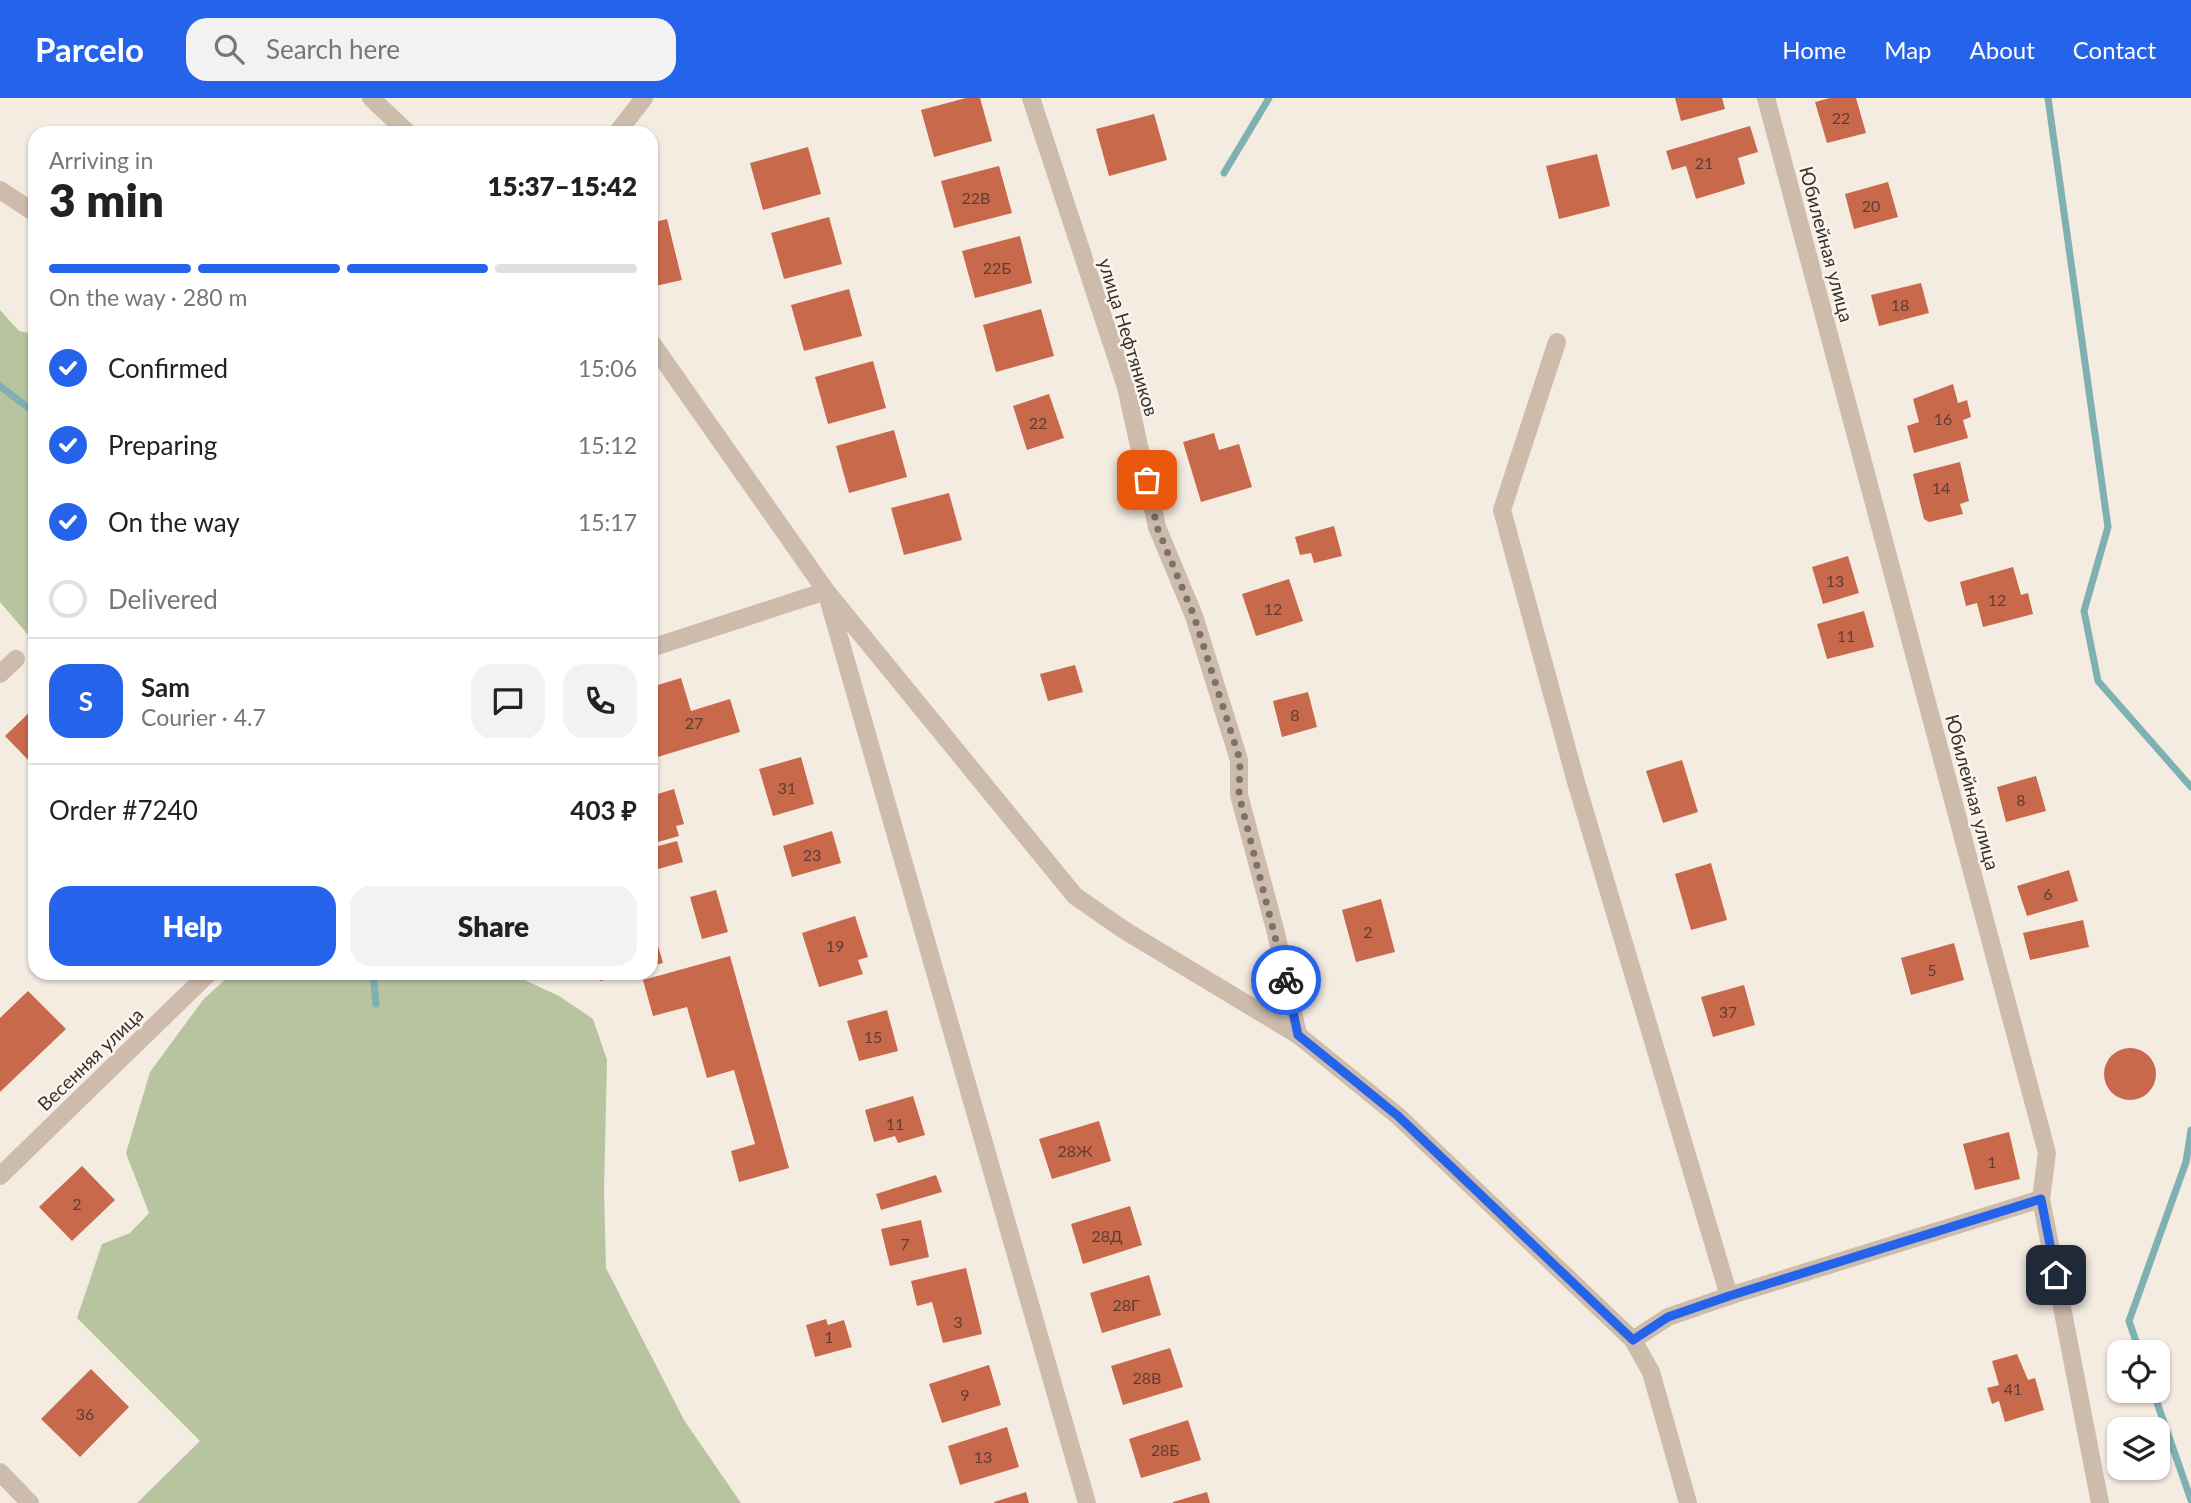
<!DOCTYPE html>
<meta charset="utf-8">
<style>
:root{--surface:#fff;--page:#f2f2f2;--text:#222;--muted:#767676;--line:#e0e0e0;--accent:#2563eb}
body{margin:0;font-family:Lato,sans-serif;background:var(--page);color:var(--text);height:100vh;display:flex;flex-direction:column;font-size:26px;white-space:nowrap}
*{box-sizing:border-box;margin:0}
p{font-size:23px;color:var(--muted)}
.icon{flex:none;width:38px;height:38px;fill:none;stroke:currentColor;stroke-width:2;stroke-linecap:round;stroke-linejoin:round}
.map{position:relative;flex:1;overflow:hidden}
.side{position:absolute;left:28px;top:28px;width:630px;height:854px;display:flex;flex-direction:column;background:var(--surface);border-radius:21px;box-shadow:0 2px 5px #0004}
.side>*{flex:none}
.tools{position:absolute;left:2107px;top:1242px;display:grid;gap:14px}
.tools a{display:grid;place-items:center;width:63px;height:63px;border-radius:14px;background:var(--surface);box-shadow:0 2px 5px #0004;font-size:35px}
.pin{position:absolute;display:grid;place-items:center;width:60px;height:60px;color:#fff;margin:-30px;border-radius:14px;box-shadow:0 4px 10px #0006}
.courier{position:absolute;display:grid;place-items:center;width:70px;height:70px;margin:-35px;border:5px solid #2563eb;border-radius:50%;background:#fff;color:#222;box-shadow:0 2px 9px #0007}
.summary em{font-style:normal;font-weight:800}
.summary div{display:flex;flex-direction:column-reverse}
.summary{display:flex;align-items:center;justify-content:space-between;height:119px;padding:0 21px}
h1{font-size:46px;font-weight:800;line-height:52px}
.bar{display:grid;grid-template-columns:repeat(4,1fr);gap:10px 7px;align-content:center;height:84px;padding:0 21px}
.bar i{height:9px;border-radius:5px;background:var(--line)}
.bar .on{background:var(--accent)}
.bar p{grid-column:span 4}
.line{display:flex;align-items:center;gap:18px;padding:0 21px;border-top:2px solid var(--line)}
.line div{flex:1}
.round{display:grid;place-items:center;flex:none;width:74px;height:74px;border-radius:21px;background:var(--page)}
ol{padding:0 21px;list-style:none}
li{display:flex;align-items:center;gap:21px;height:77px}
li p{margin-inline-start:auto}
li .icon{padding:7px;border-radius:50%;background:var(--accent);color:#fff;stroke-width:4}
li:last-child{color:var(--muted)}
li i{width:38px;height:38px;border:4px solid var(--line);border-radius:50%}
.button{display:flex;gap:14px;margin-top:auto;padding:14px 21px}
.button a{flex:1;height:80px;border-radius:21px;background:var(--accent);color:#fff;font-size:28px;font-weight:800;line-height:80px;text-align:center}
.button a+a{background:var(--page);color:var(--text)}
header{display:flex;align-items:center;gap:42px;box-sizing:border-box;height:98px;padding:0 35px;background:var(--accent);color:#fff}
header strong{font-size:33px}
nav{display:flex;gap:38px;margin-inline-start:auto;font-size:24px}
.search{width:490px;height:63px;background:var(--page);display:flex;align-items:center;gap:18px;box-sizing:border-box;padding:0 24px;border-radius:21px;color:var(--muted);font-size:26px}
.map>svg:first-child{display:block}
.green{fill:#b8c4a0}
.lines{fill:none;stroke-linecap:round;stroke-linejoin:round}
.stream{stroke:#7fb0b2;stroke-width:7}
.building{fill:#c8694b}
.minor{stroke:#cdbbac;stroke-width:18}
.done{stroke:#7c716b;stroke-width:7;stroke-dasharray:0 12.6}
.route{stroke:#2563eb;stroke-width:9}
.labels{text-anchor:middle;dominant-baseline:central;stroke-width:5;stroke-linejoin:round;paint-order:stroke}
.number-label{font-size:16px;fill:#5e3e33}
.street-label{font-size:19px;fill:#3b302b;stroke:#fbf5ee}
</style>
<header>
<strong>Parcelo</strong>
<div class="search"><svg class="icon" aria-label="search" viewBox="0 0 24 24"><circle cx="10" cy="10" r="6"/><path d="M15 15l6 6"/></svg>Search here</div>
<nav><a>Home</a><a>Map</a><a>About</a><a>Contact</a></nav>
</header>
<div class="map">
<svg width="2191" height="1405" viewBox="0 0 2191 1405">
<rect width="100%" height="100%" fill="#f4ebe1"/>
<!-- green -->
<g class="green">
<path d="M 0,212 L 19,233 L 35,236 L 35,545 L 0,504 Z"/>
<path d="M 232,875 L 509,875 L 559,898 L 593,921 L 607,962 L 604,1094 L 606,1170 L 684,1322 L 741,1405 L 137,1405 L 200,1343 L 77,1220 L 102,1146 L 130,1135 L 149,1115 L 126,1055 L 150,974 L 203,902 Z"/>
</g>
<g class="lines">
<!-- stream -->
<g class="stream">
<path d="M 2048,0 L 2108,429 L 2084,513 L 2098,583 L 2191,689"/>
<path d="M 1224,75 L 1269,0"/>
<path d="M 0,288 L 35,315"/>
<path d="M 373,875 L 376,906"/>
<path d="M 2140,1255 L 2129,1223 L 2186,1064 L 2191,1032"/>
<path d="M 2153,1293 L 2191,1402"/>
</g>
</g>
<!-- building -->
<g class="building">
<path d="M 966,0 L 980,0 L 992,43 L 934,59 L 921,12 Z"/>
<path d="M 1675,0 L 1722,0 L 1725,11 L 1681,23 Z"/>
<path d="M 1830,0 L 1856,0 L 1866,35 L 1827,45 L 1815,4 Z"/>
<path d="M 1154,16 L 1167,62 L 1109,78 L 1096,31 Z"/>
<path d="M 1750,28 L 1758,54 L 1738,60 L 1745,86 L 1696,101 L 1686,68 L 1672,72 L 1666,53 Z"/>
<path d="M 808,49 L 821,96 L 763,112 L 750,65 Z"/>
<path d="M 1597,56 L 1610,108 L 1559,121 L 1546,68 Z"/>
<path d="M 999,68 L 1012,115 L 954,130 L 941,83 Z"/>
<path d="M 1888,84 L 1898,119 L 1854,131 L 1845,96 Z"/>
<path d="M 829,119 L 842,166 L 784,181 L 771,135 Z"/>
<path d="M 667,121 L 682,182 L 651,189 L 651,125 Z"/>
<path d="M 1020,138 L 1032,185 L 975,200 L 962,153 Z"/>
<path d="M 1921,185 L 1929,215 L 1879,228 L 1871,197 Z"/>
<path d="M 849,191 L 862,238 L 804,253 L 791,207 Z"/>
<path d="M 1041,211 L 1054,258 L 996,274 L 983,227 Z"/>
<path d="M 873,263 L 886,310 L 828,326 L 815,279 Z"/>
<path d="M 1953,286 L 1958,305 L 1967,302 L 1971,319 L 1963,322 L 1968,340 L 1914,355 L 1907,328 L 1919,324 L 1913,301 Z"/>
<path d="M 1049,296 L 1064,340 L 1027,352 L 1013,308 Z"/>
<path d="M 894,332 L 907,379 L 849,395 L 836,348 Z"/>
<path d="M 1214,335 L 1219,352 L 1239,346 L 1252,389 L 1201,404 L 1183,344 Z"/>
<path d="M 1960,364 L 1969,403 L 1960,406 L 1963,416 L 1929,424 L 1924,421 L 1913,376 Z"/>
<path d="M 949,395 L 962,442 L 904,457 L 891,410 Z"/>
<path d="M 1334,428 L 1342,458 L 1314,465 L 1311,455 L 1300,457 L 1295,439 Z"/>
<path d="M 1848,458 L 1859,495 L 1823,506 L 1812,469 Z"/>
<path d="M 2013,469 L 2021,497 L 2028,495 L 2033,516 L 1983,529 L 1977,505 L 1966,508 L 1960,484 Z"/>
<path d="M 1289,481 L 1303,523 L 1256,538 L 1242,496 Z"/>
<path d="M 1864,513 L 1874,549 L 1827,561 L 1817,526 Z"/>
<path d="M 1075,567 L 1083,594 L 1048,603 L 1040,576 Z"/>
<path d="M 681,580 L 691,613 L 730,601 L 740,634 L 651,661 L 651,589 Z"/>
<path d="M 1308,594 L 1317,629 L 1282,639 L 1273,603 Z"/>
<path d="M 35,609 L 35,669 L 5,638 Z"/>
<path d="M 801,659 L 814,706 L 773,718 L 759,671 Z"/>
<path d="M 1682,662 L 1698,714 L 1663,725 L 1646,673 Z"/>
<path d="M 2036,678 L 2046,713 L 2006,724 L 1997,689 Z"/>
<path d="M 674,691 L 684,726 L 676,728 L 679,738 L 651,746 L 651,698 Z"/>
<path d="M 832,733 L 841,765 L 792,779 L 783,748 Z"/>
<path d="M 677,743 L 683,764 L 651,773 L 651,750 Z"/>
<path d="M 1711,765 L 1727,822 L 1691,832 L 1675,776 Z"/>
<path d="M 2069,772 L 2078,803 L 2027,818 L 2017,788 Z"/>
<path d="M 716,792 L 728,834 L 702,841 L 690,799 Z"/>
<path d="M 1381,801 L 1395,854 L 1356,864 L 1342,812 Z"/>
<path d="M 855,818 L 868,859 L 858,862 L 863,876 L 819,889 L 802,835 Z"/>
<path d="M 2083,822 L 2089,849 L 2030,862 L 2023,835 Z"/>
<path d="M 656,841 L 663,865 L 651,868 L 651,842 Z"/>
<path d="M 1954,845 L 1964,882 L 1911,897 L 1901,860 Z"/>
<path d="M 730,858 L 789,1070 L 739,1084 L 731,1053 L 755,1046 L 734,972 L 707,980 L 687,909 L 653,918 L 643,882 Z"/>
<path d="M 597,875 L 626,875 L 626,876 L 600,883 Z"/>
<path d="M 1744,887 L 1755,927 L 1713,939 L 1701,899 Z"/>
<path d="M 28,893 L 66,931 L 0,994 L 0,920 Z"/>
<path d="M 887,912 L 898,953 L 859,963 L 847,923 Z"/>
<circle cx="2130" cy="976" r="26"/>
<path d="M 913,998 L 925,1037 L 898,1045 L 895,1038 L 874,1044 L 865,1012 Z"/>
<path d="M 1099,1023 L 1111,1063 L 1052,1081 L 1039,1041 Z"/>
<path d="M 2009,1034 L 2020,1081 L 1975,1092 L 1963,1046 Z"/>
<path d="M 82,1068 L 115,1102 L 72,1143 L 39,1109 Z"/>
<path d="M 936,1077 L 942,1094 L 881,1112 L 876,1096 Z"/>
<path d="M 1130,1108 L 1142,1147 L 1083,1166 L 1071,1126 Z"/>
<path d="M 921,1122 L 929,1159 L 890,1168 L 881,1131 Z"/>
<path d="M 966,1170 L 982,1236 L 943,1245 L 932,1204 L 917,1208 L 911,1183 Z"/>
<path d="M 1149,1177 L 1161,1217 L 1102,1235 L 1090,1195 Z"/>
<path d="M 826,1221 L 828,1227 L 844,1222 L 852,1249 L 815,1259 L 806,1227 Z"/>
<path d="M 1170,1250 L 1183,1289 L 1123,1307 L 1111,1268 Z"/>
<path d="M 2017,1256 L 2028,1282 L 2035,1280 L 2044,1312 L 2005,1324 L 1999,1303 L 1992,1306 L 1987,1290 L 1999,1287 L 1992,1263 Z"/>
<path d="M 989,1267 L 1001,1307 L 942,1325 L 929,1286 Z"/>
<path d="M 91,1271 L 129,1309 L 80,1359 L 41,1321 Z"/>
<path d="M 1188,1322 L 1201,1362 L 1141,1380 L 1129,1341 Z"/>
<path d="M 1007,1329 L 1019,1369 L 960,1387 L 948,1348 Z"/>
<path d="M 1026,1394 L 1029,1405 L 994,1405 L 994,1404 Z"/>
<path d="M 1207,1394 L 1210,1405 L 1173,1405 L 1173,1404 Z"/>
</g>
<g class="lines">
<!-- minor -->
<g class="minor">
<path d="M 371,0 L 408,35"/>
<path d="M 1031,0 L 1126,289 L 1157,429 L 1194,518 L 1239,662 L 1239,697 L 1276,835 L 1298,937"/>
<path d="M 1766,0 L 2047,1055 L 2041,1101 L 2100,1405"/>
<path d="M 617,35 L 644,0"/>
<path d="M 0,92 L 35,115"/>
<path d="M 651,244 L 826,493 L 1075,798 L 1124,832 L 1298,937 L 1398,1018 L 1633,1242"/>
<path d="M 1557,244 L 1502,412 L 1576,684 L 1729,1198"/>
<path d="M 651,550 L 826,493 L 1087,1405"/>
<path d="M 0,576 L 16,561"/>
<path d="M 0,1078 L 209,875"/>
<path d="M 0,1374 L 30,1405"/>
<path d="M 1688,1405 L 1651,1274 L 1633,1242 L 1668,1219 L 1729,1198 L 2041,1101"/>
</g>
</g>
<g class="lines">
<!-- done -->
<path class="done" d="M 1147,382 L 1157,429 L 1194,518 L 1240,662 L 1239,697 L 1286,882"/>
<!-- route -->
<path class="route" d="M 1286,882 L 1298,937 L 1398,1018 L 1633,1242 L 1668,1219 L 1729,1198 L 2041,1101 L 2056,1177"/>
</g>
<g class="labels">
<!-- number labels -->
<g class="number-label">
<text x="1841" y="19">22</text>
<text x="1704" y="64">21</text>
<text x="976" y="99">22В</text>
<text x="1871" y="107">20</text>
<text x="997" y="169">22Б</text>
<text x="1900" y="206">18</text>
<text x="1943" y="320">16</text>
<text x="1038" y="324">22</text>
<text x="1941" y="389">14</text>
<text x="1835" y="482">13</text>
<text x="1997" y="501">12</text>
<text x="1273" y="510">12</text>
<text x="1846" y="537">11</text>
<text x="1295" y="616">8</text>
<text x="694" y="624">27</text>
<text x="787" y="689">31</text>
<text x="2021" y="701">8</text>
<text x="812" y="756">23</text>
<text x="2048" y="795">6</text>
<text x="1368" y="833">2</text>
<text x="835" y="847">19</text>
<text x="1932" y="871">5</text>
<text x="1728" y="913">37</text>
<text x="873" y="938">15</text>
<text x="895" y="1025">11</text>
<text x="1075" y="1052">28Ж</text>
<text x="1992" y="1063">1</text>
<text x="77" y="1105">2</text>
<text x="1107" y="1137">28Д</text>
<text x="905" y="1145">7</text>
<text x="1126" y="1206">28Г</text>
<text x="958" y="1223">3</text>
<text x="829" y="1238">1</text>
<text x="1147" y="1279">28В</text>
<text x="2013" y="1290">41</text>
<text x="965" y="1296">9</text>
<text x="85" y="1315">36</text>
<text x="1165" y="1351">28Б</text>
<text x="983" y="1358">13</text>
</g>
<!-- street labels -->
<g class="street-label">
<text transform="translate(1827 146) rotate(75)">Юбилейная улица</text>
<text transform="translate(1129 239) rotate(73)">улица Нефтяников</text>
<text transform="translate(1973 694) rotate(75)">Юбилейная улица</text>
<text transform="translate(90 961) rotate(-44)">Весенняя улица</text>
</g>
</g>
</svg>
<div class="tools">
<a><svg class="icon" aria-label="locate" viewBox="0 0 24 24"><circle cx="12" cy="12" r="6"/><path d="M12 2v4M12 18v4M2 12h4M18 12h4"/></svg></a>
<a><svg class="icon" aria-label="layers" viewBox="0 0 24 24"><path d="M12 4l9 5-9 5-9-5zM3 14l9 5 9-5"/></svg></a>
</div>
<div class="pin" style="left:1147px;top:382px;background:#ea580c"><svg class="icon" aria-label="bag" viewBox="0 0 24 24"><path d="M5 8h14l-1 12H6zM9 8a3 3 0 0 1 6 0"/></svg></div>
<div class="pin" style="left:2056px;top:1177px;background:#1f2937"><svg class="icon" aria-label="home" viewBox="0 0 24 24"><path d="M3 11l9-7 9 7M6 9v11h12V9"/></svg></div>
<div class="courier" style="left:1286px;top:882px"><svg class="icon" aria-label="bike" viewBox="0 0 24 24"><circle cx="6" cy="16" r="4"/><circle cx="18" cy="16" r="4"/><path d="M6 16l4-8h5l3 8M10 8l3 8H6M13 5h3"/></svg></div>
<section class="side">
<div class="summary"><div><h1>3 min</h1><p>Arriving in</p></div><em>15:37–15:42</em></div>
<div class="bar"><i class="on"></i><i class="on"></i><i class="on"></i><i></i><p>On the way · 280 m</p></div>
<ol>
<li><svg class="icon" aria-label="check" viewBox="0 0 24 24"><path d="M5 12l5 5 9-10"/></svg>Confirmed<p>15:06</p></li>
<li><svg class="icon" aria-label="check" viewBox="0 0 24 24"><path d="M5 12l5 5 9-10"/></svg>Preparing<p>15:12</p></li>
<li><svg class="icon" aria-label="check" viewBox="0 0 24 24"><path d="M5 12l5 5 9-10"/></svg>On the way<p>15:17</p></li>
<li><i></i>Delivered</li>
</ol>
<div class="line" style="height:126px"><b class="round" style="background:var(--accent);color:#fff">S</b><div><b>Sam</b><p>Courier · 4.7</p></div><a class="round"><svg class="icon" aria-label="chat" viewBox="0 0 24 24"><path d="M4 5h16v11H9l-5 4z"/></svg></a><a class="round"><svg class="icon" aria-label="phone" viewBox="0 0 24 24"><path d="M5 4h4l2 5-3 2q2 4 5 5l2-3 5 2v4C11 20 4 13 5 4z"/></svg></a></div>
<div class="line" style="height:91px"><div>Order #7240</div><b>403 ₽</b></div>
<div class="button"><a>Help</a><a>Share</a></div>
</section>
</div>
